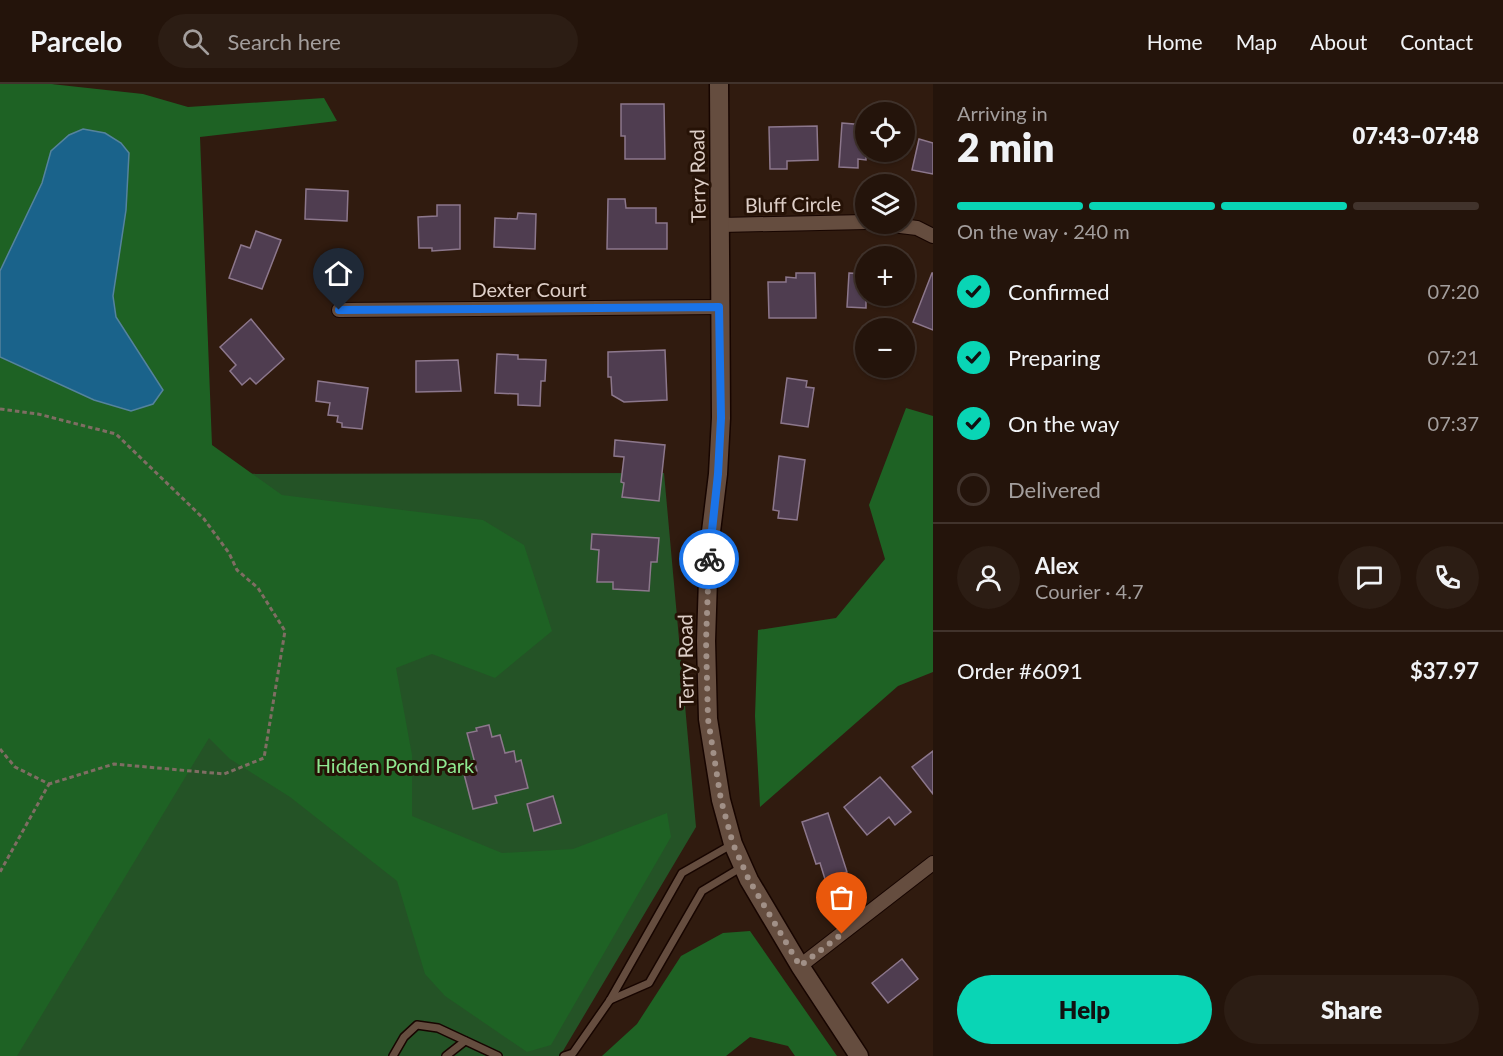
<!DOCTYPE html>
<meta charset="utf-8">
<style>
:root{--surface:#24140b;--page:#2c1d14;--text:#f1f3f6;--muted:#a39e9d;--line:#41332c;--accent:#09d5b5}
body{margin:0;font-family:Lato,sans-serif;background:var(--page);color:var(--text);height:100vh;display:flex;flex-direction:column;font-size:22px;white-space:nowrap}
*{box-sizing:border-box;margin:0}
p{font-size:20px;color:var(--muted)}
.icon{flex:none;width:33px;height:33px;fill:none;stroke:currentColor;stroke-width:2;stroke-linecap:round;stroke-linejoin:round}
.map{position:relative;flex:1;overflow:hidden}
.details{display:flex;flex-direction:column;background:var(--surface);width:570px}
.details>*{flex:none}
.buttons{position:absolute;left:855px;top:18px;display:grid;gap:12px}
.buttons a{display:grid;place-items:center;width:60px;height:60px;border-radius:50%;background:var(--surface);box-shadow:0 2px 4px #0004,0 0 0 2px var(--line);font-size:30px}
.pin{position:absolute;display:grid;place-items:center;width:51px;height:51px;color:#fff;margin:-62px -26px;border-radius:50% 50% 50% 0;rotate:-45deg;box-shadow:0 0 6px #0007}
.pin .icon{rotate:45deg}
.courier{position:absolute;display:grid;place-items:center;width:60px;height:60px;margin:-30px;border:4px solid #1a73e8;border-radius:50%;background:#fff;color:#222;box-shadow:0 2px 8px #0007}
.headline em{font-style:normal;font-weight:800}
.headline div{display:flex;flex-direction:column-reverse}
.headline{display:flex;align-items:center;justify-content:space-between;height:102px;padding:0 24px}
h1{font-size:39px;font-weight:800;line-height:45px}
.bar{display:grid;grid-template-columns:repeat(4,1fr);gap:9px 6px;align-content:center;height:72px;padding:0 24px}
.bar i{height:8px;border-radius:4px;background:var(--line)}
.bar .on{background:var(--accent)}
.bar p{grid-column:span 4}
.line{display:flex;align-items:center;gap:15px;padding:0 24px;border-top:2px solid var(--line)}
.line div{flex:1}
.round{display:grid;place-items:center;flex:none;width:63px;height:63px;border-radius:32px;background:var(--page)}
ol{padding:0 24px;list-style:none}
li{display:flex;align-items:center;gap:18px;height:66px}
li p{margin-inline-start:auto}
li .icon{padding:6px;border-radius:50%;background:var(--accent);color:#111;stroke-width:4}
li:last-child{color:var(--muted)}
li i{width:33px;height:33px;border:3px solid var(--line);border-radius:50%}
.primary-button{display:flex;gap:12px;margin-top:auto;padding:12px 24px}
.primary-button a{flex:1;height:69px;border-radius:36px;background:var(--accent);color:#111;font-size:24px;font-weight:800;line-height:69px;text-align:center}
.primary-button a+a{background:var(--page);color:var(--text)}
header{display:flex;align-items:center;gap:36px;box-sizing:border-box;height:84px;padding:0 30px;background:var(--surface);border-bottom:2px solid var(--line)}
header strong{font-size:28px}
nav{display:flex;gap:33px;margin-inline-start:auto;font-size:21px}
.search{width:420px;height:54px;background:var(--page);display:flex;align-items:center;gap:15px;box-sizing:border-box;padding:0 21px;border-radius:33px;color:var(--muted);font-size:22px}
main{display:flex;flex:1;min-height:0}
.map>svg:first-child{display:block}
.green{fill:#245326}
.forest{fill:#1e6224}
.water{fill:#1a638b;stroke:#55839d;stroke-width:1.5}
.building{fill:#4f3d50;stroke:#8c778c;stroke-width:1.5}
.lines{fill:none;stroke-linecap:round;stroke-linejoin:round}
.lane-casing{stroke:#170500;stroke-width:10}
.street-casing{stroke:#170500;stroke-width:16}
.secondary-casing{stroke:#170500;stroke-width:21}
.path{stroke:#7f6d63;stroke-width:3;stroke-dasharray:4.5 3;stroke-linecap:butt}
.lane{stroke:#654d3f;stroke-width:7}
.street{stroke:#654d3f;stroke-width:14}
.secondary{stroke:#654d3f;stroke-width:18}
.done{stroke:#a19087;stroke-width:6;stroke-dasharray:0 10.8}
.route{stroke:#1a73e8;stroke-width:8}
.labels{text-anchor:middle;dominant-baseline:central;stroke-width:6;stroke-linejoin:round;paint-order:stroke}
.street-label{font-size:20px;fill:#decfc8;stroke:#261206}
.park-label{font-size:20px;fill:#8ee790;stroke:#261206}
</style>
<header>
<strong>Parcelo</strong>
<div class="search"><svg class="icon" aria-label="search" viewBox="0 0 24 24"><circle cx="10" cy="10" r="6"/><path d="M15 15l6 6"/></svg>Search here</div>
<nav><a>Home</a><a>Map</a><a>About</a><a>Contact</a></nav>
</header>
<main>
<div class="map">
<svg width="933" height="972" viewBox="0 0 933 972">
<rect width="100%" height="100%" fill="#301b0f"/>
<!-- green -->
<path class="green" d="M 0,0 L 51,0 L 186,38 L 197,390 L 664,389 L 696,743 L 560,972 L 0,972 Z"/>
<!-- forest -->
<g class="forest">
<path d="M 0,0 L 51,0 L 143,10 L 188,23 L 324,14 L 337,37 L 200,53 L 212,361 L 282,411 L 483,436 L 524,461 L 552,547 L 495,594 L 432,570 L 396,584 L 412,671 L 412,732 L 502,769 L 573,765 L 667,729 L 671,753 L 551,961 L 527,968 L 445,912 L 425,890 L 397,797 L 290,713 L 230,675 L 209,654 L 17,972 L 0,972 L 0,273 L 94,316 L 163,306 L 116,233 L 113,212 L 126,126 L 129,70 L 121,59 L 51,67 L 42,99 L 0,187 Z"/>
<path d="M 906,324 L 933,332 L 933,588 L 898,602 L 760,723 L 755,632 L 758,546 L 836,534 L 885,475 L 869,421 Z"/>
<path d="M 750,847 L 837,972 L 795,972 L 788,962 L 750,953 L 726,972 L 602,972 L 637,940 L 681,872 L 723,849 Z"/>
</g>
<!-- water -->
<path class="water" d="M 83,45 L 105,49 L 121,59 L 129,69 L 126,126 L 113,212 L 116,233 L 163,306 L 153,320 L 131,327 L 94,316 L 0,273 L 0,187 L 42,99 L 51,67 L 69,51 Z"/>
<!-- building -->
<g class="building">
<path d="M 621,20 L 664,20 L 665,75 L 625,75 L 625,52 L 621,52 Z"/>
<path d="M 842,39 L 866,41 L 866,76 L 858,75 L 858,84 L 839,83 Z"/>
<path d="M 817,42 L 818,76 L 787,77 L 787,85 L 770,85 L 769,43 Z"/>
<path d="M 919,55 L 933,59 L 933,90 L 912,86 Z"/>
<path d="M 306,105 L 348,107 L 347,137 L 305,135 Z"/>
<path d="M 608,115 L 625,115 L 626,124 L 656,124 L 656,139 L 667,139 L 667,165 L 607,165 Z"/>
<path d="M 437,121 L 460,121 L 460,165 L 432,167 L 432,164 L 419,164 L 418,133 L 437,132 Z"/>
<path d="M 518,129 L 536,130 L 535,165 L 494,163 L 495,134 L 517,135 Z"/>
<path d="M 256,147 L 281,156 L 262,205 L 229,194 L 241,161 L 250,164 Z"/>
<path d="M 796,189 L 815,189 L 816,234 L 769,234 L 768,198 L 786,198 L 786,193 L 796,194 Z"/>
<path d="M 849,189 L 866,190 L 866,224 L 847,223 Z"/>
<path d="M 932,189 L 933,189 L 933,246 L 913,238 Z"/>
<path d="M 251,235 L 284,275 L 256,300 L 250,294 L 242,301 L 230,287 L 236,281 L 220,263 Z"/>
<path d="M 665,266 L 667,316 L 624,318 L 612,311 L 611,293 L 608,293 L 608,268 Z"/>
<path d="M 497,270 L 518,271 L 518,275 L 546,276 L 545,297 L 541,297 L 540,322 L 518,321 L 518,310 L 495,309 Z"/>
<path d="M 458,276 L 461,307 L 416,308 L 416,277 Z"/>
<path d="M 787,294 L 807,297 L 806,303 L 814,304 L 808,343 L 781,339 Z"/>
<path d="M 318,297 L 368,304 L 362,345 L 342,343 L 342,339 L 337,338 L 338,332 L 328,331 L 330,319 L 316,317 Z"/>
<path d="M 615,356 L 665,361 L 659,417 L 622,413 L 624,399 L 621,398 L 624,373 L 614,372 Z"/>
<path d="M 779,372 L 805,376 L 797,436 L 778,434 L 779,427 L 773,426 Z"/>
<path d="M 592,450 L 659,454 L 657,478 L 651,478 L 649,507 L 613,505 L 613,498 L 597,498 L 599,466 L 591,465 Z"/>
<path d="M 489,641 L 492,653 L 500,651 L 505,669 L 514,667 L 516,678 L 521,676 L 528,704 L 495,712 L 497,719 L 473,725 L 464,690 L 477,687 L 467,649 L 477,647 L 476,644 Z"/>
<path d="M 933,667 L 933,710 L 912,683 Z"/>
<path d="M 880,693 L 911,728 L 895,741 L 889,733 L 867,751 L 844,723 Z"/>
<path d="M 553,712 L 561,739 L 534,747 L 527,720 Z"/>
<path d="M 828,729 L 847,788 L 825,795 L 820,779 L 816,780 L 802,738 Z"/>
<path d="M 902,875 L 918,895 L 888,919 L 872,899 Z"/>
</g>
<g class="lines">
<!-- lane casing -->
<g class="lane-casing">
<g id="lane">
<path d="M 610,916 L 649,899 L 702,807 L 742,783"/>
<path d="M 393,972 L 404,953 L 417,941 L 438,944 L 498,972"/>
<path d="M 446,972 L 465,957"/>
<path d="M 564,972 L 573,969 L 610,916 L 682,789 L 731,761"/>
</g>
</g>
<!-- street casing -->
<g class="street-casing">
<g id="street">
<path d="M 884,140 L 917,144 L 933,152"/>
<path d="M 721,141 L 866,138"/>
<path d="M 339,226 L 719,223"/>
<path d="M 800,882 L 933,779"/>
</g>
</g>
<!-- secondary casing -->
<g class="secondary-casing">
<path id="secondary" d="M 719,0 L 721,334 L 718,390 L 709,464 L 706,557 L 708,635 L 721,716 L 733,760 L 749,796 L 800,882 L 859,972"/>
</g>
<!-- path -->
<g class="path">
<path d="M 0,325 L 38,330 L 116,350 L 204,435 L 229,469 L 237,486 L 258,504 L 285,547 L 264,674 L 224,690 L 114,680 L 49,700"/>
<path d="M 0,665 L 15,683 L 49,700 L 0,788"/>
</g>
<!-- lane -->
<use href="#lane" class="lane"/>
<!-- street -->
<use href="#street" class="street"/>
<!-- secondary -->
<use href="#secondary" class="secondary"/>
</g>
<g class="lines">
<!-- done -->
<path class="done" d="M 709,475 L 706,557 L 708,635 L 721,716 L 733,760 L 749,796 L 800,882 L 842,850"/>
<!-- route -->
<path class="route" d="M 339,226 L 719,223 L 721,334 L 718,390 L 709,475"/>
</g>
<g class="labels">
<!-- street labels -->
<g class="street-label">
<text transform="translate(697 92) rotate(-91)">Terry Road</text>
<text transform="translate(793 120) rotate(-1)">Bluff Circle</text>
<text x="529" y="205">Dexter Court</text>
<text transform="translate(685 577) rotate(-91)">Terry Road</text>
</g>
<!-- park labels -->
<g class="park-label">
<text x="395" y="681">Hidden Pond Park</text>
</g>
</g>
</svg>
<div class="buttons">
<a><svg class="icon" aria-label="locate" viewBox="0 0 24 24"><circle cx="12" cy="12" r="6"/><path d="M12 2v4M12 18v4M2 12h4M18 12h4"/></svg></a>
<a><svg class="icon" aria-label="layers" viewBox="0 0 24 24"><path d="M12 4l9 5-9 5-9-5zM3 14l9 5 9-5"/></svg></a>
<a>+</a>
<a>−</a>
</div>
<div class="pin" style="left:842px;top:850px;background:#ea580c"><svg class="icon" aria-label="bag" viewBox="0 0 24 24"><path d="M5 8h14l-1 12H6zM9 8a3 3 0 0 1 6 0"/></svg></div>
<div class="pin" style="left:339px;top:226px;background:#1f2937"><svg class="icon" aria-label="home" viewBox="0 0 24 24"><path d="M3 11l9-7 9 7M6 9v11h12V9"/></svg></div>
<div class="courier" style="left:709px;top:475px"><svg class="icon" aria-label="bike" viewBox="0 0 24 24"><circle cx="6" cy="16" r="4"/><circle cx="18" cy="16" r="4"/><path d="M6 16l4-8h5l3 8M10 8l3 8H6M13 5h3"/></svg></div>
</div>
<section class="details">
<div class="headline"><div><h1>2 min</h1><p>Arriving in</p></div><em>07:43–07:48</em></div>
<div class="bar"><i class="on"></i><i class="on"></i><i class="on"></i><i></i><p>On the way · 240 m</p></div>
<ol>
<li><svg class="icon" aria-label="check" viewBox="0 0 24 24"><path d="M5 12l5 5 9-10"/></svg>Confirmed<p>07:20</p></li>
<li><svg class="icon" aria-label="check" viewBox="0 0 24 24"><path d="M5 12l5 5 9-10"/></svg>Preparing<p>07:21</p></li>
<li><svg class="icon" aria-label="check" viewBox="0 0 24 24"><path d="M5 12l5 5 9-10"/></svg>On the way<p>07:37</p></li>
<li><i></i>Delivered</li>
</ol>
<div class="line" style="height:108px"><a class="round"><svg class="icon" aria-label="person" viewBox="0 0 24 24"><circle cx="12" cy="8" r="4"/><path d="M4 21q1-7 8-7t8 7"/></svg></a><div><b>Alex</b><p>Courier · 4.7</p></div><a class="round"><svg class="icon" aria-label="chat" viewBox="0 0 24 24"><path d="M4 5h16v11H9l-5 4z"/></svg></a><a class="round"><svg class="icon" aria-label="phone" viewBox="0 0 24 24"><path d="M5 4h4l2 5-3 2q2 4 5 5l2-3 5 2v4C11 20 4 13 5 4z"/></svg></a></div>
<div class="line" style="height:78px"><div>Order #6091</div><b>$37.97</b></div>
<div class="primary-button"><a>Help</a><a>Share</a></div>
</section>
</main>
